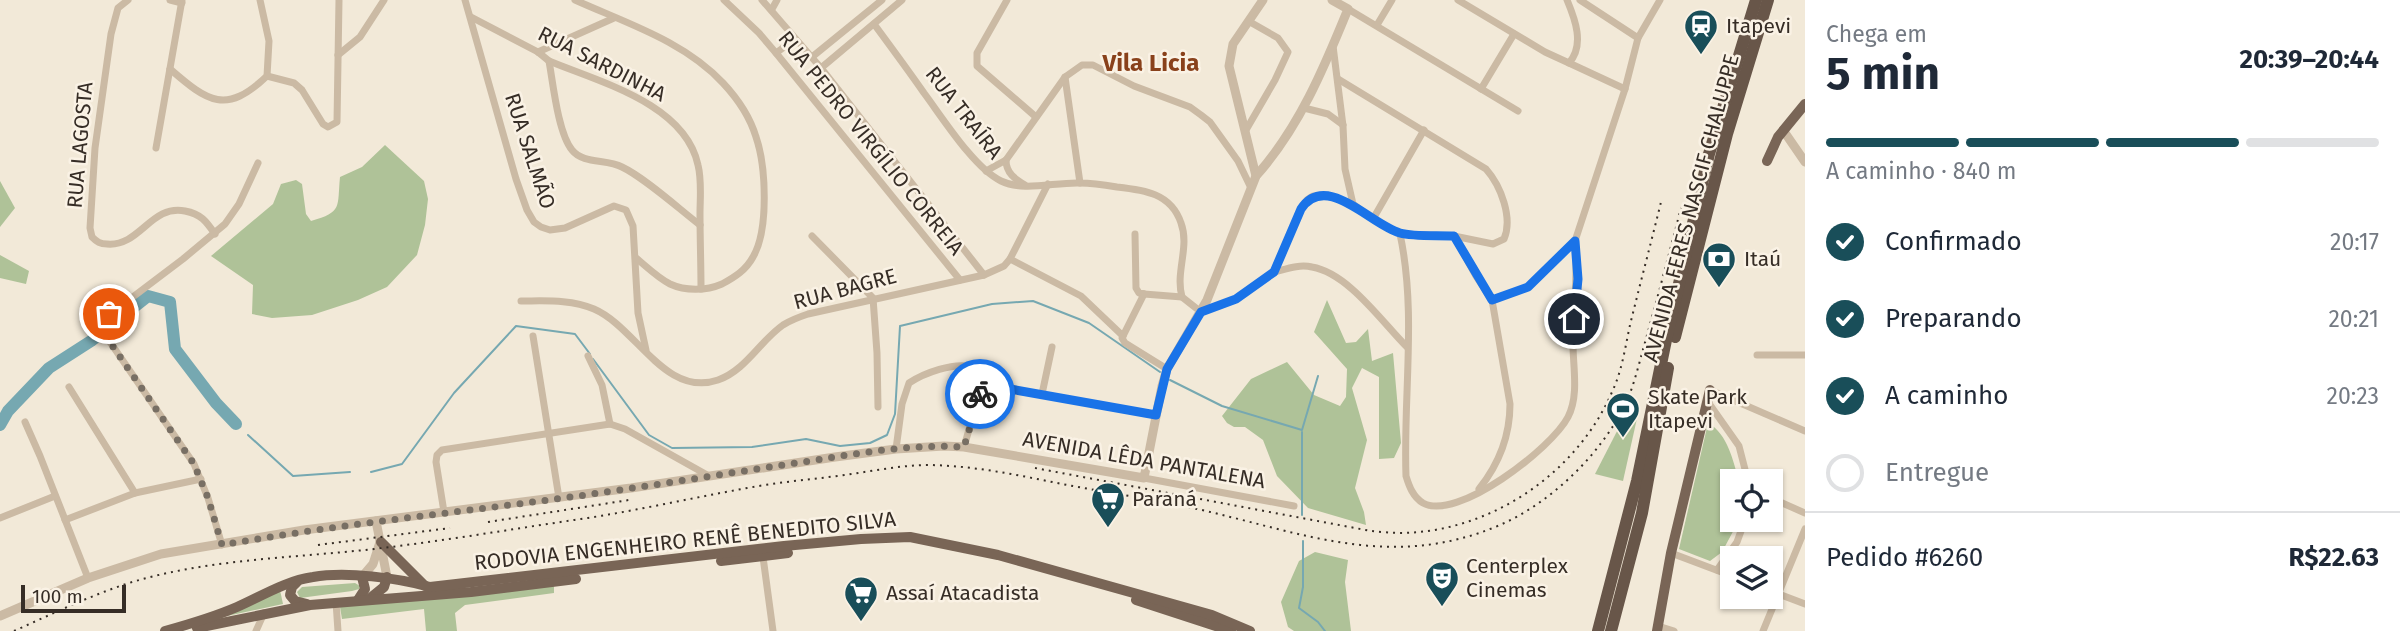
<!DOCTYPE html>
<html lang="pt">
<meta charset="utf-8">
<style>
:root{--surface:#fff;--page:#f2f2f3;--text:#1f2937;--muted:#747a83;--line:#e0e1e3;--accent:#194e59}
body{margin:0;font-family:"Fira Sans",sans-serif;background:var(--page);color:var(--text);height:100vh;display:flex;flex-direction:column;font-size:26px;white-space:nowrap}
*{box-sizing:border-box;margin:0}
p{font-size:23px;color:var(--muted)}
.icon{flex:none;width:38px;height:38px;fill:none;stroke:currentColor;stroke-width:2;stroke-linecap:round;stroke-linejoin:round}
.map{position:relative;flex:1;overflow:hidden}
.details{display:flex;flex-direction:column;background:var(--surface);width:595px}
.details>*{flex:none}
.controls{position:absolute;left:1720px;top:469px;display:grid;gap:14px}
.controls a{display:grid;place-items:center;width:63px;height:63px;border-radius:0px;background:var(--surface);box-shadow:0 2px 5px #0004;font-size:35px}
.scale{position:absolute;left:21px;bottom:18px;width:105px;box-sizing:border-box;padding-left:7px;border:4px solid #362d26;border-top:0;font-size:19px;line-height:24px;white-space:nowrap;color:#362d26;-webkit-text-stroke:5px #faf2e5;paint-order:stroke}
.pin{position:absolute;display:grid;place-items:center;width:60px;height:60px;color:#fff;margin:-30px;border:4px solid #fff;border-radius:50%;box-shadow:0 2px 7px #0007}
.courier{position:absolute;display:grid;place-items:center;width:70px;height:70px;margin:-35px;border:5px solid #1a73e8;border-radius:50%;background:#fff;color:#222;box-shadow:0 2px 9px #0007}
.overview em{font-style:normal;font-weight:700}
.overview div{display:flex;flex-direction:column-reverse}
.overview{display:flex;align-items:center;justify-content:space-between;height:119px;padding:0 21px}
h1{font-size:46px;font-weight:700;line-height:52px}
.bar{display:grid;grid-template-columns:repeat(4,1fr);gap:10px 7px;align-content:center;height:84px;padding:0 21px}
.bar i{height:9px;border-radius:5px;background:var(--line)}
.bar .selected{background:var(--accent)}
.bar p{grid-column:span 4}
.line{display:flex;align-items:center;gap:18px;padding:0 21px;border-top:2px solid var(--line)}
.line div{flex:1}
ol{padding:0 21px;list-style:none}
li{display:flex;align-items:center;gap:21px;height:77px}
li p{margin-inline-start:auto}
li .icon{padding:7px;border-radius:50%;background:var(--accent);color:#fff;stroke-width:4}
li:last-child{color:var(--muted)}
li i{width:38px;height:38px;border:4px solid var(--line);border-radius:50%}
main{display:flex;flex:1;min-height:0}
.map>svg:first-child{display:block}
.green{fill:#afc298}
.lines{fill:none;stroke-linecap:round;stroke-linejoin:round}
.stream{stroke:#76a8b1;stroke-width:2}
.river{stroke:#76a8b1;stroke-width:12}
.minor{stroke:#cbbaa4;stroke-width:7}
.tertiary{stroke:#cbbaa4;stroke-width:9}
.primary{stroke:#796556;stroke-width:10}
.trunk{stroke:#685649;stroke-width:12}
.rail{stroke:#362d26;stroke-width:2;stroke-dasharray:2 5;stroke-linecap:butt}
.done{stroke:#786f64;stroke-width:7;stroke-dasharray:0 12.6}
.route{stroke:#1a73e8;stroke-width:9}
.labels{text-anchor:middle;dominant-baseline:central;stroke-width:5;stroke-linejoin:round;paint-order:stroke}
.poi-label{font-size:21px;fill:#362d26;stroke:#faf2e5;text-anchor:start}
.street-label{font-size:21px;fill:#362d26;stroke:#faf2e5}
.quarter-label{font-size:24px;font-weight:bold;fill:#89411b;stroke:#faf2e5}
</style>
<main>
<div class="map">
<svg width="1805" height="631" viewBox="0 0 1805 631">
<rect width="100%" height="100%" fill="#f2e9d8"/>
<!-- green -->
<g class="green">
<path d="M 385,145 L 424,181 L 428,199 L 425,225 L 417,255 L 387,287 L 358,300 L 312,315 L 272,318 L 252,314 L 253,285 L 211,256 L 273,204 L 281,184 L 296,180 L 302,184 L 306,214 L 311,221 C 343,212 337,207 340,177 L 362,167 Z"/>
<path d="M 0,181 L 15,208 L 0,227 Z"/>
<path d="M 0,255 L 29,271 L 26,284 L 0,278 Z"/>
<path d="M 1327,300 L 1346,343 L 1356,342 L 1368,329 L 1372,361 L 1393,353 L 1401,443 L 1394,458 L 1379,459 L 1379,377 L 1362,368 L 1352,388 L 1367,440 L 1355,488 L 1364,512 L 1366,525 L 1308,508 L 1277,476 L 1263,440 L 1245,427 L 1234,427 L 1227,423 L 1222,416 L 1251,379 L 1287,362 L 1314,395 L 1340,406 L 1346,397 L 1347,369 L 1314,332 Z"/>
<path d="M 1631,404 L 1640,405 L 1623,481 L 1595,474 Z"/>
<path d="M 1708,423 C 1728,434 1733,461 1739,481 L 1732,481 L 1732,520 L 1738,520 L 1737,524 L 1722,552 L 1710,561 L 1679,549 Z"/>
<path d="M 1315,552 L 1348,560 L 1345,582 L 1351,631 L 1294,631 L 1288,627 L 1281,602 L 1299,561 Z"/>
<path d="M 355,583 L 360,586 L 359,589 L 352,591 L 300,598 L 297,592 L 302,587 Z"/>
<path d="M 554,586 L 554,593 L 465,605 L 455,613 L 457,631 L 426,631 L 424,609 L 342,619 L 340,607 Z"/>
<path d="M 280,590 L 283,604 L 227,616 Z"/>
</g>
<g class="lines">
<!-- stream -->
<g class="stream">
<path d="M 593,359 L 649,435 L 672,448 L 752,447 L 806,439 L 840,446 L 870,443 L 887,435 L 895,414 L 900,326 L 992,304 L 1033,301 L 1089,323 L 1160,372"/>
<path d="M 1170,380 L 1222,406 L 1302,430 L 1318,376"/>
<path d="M 1302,432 L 1302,515"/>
<path d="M 248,435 L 293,476 L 350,472"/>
<path d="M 371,472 L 402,464 L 454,393 L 516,326 L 575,334 L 590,354"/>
<path d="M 1303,541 L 1303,587 L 1299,608 L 1318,622 L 1325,631"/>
</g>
<!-- river -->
<path class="river" d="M 0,425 L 8,411 L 49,368 L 91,341 L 148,296 L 170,302 L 175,349 L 216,403 L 236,424"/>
<!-- minor -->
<g class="minor">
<path d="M 128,0 L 118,8 L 111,34 L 95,148 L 90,228 L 92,237 C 97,242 100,244 107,244 C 140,247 151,204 185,211 C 201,214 206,221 215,234"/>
<path d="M 170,0 L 182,3"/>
<path d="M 465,0 L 516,179 L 527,210 L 534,222 L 541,227 L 550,230 L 565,228 L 614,206 L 626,210 L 633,226 L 638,313 L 646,350"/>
<path d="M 575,0 C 626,23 684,41 723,83 C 737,98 750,117 756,137 C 766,166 769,230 753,257 C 746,270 735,277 722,284 C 706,291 685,291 670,284 C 658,278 647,267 636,258"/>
<path d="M 724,0 L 759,33 L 776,53 L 960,280"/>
<path d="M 762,0 L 821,68 L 984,275"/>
<path d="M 1007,0 L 977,53 L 977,66 L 1036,117"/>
<path d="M 1458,0 L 1545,52 L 1569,63 C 1585,45 1575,19 1567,0"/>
<path d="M 1580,0 L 1638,38"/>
<path d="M 772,9 L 777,0"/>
<path d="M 1348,9 L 1518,111"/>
<path d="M 471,17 L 538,52 L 549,61 C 600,82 685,104 698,165 C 702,181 700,198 700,214 C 700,239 701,264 701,289"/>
<path d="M 874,24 C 891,47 908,70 924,93 C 942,117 974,168 1001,181 C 1024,192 1054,182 1080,183 C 1092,183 1105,185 1117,187 C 1144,190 1171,193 1181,223 C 1190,247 1175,272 1182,297 L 1201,312 L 1236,299 L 1274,272 L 1301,209 L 1307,200 L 1313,196 L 1330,196 L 1353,204 L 1373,219 L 1400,234 L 1454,236 L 1493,244 L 1504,239 C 1513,218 1501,186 1486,169 L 1338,79"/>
<path d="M 1377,25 L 1392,0"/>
<path d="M 1333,46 L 1343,126 L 1345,169 L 1353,204"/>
<path d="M 538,52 L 614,18"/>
<path d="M 776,53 L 795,39"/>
<path d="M 338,55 L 360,37 L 384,0"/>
<path d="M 812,57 L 882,0"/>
<path d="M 549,61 C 553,83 558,133 572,150 C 583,164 606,159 622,167 C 645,178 678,208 700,225"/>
<path d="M 1569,63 L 1625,89"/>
<path d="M 821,68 L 902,0"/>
<path d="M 170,69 C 208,102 226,115 267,76 L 269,41 L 260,0"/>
<path d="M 267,76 L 294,83 L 302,90 L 323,124 L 328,127 L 337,122 L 339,0"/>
<path d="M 1065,77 L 1080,183"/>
<path d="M 1481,89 L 1514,34"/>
<path d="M 1304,108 L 1328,114 L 1343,125"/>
<path d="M 1246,130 L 1275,80 L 1288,52 L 1278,38 L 1250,22"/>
<path d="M 156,148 L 182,0"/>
<path d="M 1006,160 C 1006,173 1015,179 1025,185"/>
<path d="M 986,171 L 1006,160 L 1065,77 L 1082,65 L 1093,65 L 1134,86 L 1190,107 L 1201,115 L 1210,122 L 1238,161 L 1251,188"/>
<path d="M 1373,219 L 1424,130"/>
<path d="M 1135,234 L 1136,288 L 1139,293 L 1144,294"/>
<path d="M 1400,234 C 1417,313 1403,396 1406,476 C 1409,486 1413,497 1423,503 C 1457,522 1552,448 1568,417 C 1580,394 1572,363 1573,338 C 1574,305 1578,274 1575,241"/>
<path d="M 812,236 L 873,298 L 877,353 L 878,407"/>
<path d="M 1454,236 L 1476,276 L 1492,300 L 1510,404 C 1510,436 1499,464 1479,489"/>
<path d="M 1010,259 L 1081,296 L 1123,336"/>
<path d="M 1274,272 C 1286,269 1299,264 1312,267 C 1348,273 1382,322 1407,347"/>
<path d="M 1144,294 L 1122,338 L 1125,343 L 1167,369"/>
<path d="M 1144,294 L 1182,297"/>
<path d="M 1492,300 L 1528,287 L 1575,241 L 1625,89 L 1638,38 L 1660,0"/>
<path d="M 521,301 C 545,301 571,299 594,309 C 636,327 665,398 718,380 C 746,370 760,341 783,325 C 791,320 799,317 808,314 L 984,275 L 1004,266 L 1010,259 L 1048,184"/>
<path d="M 533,336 L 559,498"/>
<path d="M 1757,355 L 1805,355"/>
<path d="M 588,356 L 602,385 L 610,424"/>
<path d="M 982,384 L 1156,415"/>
<path d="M 69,387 L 135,493"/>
<path d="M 1710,390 L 1805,431"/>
<path d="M 1042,394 L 1052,347"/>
<path d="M 1708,402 L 1739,446 L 1748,481"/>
<path d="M 25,422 L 40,456 L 88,578"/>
<path d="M 964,447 L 982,384"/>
<path d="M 896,449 L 902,404 L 909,383 C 924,373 954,362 971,367 L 982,384"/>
<path d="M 1144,478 L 1294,506"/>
<path d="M 1771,498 L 1805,513"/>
<path d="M 444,512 L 436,462 L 437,455 L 442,450 L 610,424 L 625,429 L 709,476"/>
<path d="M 0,518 L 55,496"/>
<path d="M 65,520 L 135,493 L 201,479"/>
<path d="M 222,545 L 208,498 L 194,464 L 110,342 L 102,324 L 109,315 L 183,259 L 225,224 L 239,204 L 258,163"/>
<path d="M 1671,553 L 1732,576"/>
<path d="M 763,557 L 773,631"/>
<path d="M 1717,570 L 1737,542 L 1745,520"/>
<path d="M 1771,591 L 1805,604"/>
<path d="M 336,602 L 338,631"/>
<path d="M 1658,626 L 1674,631"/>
<path d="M 256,631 L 264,613"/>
<path d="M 1763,631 L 1805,529"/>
</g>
<!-- tertiary -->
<g class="tertiary">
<path d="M 1783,130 L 1805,162"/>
<path d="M 1256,176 L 1229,66 L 1233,44 L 1263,0"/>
<path d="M 376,521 L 387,577"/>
<path d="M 362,577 L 373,564 L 380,542"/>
<path d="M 0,616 L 88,578 L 161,554 L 304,530 L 631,488 L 835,457 L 896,449 L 944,446 L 964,447 L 1144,478 L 1162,386 L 1167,369 L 1207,300 L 1256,176 C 1299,128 1324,68 1348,9 L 1332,0"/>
</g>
<!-- primary -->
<g class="primary">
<path d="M 1767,161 L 1778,137 L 1805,104"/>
<path d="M 381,542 L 425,586"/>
<path d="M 721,561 L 788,553"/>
<path d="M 297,582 L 292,587 L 290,595 L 295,601 L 307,604"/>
<path d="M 358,600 L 365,589 L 362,577"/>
<path d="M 368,600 L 384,587 L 387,577"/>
<path d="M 1136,600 L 1231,631"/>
<path d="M 197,628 L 310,605 L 471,592 L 576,579"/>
<path d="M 165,631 C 190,624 214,617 237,607 C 262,596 285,581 313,577 C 346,571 398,578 430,587 L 784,546 L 861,539 L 910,537 L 998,555 L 1212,615 L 1250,631"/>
<path d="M 1657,631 L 1671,553 L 1710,390"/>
</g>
<!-- trunk -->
<g class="trunk">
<path d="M 1675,337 L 1727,134 L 1768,0"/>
<path d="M 1598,631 L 1637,481 L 1666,340 L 1709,154 L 1756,0"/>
<path d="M 1611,631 L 1642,513 L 1668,368"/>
</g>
<!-- rail -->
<g class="rail">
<path d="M 1035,468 L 1371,531 C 1381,532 1392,533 1403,533 C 1492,531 1577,473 1612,392 C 1622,371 1625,348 1630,325 C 1640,284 1651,243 1661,202"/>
<path d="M 488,522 L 629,500"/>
<path d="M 318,545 L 450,528"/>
<path d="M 14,631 C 52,614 89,596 129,583 C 207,559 293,558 374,549 C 443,541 512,529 581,519 C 641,510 700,496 759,486 C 788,481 816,479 845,475 C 873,471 901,465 930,465 C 975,466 1018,475 1062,484 C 1105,492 1149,499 1193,508 C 1301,532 1390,572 1500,525 C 1550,503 1597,458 1623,409 C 1633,390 1638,367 1644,346 C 1657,300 1669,254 1681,208"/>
</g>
</g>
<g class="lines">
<!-- done -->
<path class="done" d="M 109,314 L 102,324 L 105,335 L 194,464 L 208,498 L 222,545 C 358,521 496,509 633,488 C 694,479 755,469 816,460 C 865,452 915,444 964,447 L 980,394"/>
<!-- route -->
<path class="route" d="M 980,394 L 982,384 L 1156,415 L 1167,369 L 1201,312 L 1236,299 L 1274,272 L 1301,209 C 1326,171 1371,225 1400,233 C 1414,237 1439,235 1454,236 L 1492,300 L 1528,287 L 1575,241 L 1578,279 L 1574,319"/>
</g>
<!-- icons -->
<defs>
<g id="station-pin" transform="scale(1.75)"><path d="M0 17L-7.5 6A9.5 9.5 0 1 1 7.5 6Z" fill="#194e59" stroke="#faf2e5"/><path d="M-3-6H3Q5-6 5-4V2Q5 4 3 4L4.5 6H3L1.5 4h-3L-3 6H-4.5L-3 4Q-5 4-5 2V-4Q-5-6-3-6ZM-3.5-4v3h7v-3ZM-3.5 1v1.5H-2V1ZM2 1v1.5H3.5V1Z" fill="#fff"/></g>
<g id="bank-pin" transform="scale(1.75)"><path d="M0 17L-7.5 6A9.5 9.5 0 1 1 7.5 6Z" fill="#194e59" stroke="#faf2e5"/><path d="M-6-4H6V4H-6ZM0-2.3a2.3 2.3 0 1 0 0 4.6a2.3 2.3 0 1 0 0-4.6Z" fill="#fff"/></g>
<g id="stadium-pin" transform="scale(1.75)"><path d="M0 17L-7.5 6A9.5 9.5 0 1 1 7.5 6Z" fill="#194e59" stroke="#faf2e5"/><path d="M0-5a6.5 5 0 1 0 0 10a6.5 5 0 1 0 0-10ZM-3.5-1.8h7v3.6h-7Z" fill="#fff"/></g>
<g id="supermarket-pin" transform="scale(1.75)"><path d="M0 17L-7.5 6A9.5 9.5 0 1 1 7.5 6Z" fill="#194e59" stroke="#faf2e5"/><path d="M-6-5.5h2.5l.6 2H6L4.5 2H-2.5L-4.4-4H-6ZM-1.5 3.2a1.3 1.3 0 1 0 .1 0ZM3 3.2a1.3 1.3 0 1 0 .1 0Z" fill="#fff"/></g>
<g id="theatre-pin" transform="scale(1.75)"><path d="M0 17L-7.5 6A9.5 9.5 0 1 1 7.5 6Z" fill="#194e59" stroke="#faf2e5"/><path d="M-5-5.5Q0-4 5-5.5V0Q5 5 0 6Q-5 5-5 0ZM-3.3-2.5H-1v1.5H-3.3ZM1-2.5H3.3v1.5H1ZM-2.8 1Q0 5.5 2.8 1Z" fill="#fff"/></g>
</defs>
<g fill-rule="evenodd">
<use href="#station-pin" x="1701" y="26"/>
<use href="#bank-pin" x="1719" y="259"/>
<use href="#stadium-pin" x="1623" y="409"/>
<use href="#supermarket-pin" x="1108" y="499"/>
<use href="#theatre-pin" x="1442" y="578"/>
<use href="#supermarket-pin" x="861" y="593"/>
</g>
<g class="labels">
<!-- poi labels -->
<g class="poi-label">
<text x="1726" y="26">Itapevi</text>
<text x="1744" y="259">Itaú</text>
<text x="1648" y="397">Skate Park<tspan x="1648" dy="24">Itapevi</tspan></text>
<text x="1132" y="499">Paraná</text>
<text x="1466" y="566">Centerplex<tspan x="1466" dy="24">Cinemas</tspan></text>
<text x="886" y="593">Assaí Atacadista</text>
</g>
<!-- street labels -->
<g class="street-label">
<text transform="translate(602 64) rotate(27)">RUA SARDINHA</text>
<text transform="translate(964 113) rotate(52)">RUA TRAÍRA</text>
<text transform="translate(871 143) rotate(51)">RUA PEDRO VIRGÍLIO CORREIA</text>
<text transform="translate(80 145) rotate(-85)">RUA LAGOSTA</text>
<text transform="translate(530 151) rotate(72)">RUA SALMÃO</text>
<text transform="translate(1691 208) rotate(-75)">AVENIDA FERES NASCIF CHALUPPE</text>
<text transform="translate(845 289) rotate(-15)">RUA BAGRE</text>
<text transform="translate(1144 460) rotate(10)">AVENIDA LÊDA PANTALENA</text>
<text transform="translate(685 541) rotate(-6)">RODOVIA ENGENHEIRO RENÊ BENEDITO SILVA</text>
</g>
<!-- quarter labels -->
<g class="quarter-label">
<text x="1151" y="63">Vila Licia</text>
</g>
</g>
</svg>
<div class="controls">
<a><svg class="icon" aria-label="locate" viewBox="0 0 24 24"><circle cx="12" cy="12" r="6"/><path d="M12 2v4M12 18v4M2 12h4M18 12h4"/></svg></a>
<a><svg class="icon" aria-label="layers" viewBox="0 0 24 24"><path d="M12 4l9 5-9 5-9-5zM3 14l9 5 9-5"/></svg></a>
</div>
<div class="scale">100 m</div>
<div class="pin" style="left:109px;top:314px;background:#ea580c"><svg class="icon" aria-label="bag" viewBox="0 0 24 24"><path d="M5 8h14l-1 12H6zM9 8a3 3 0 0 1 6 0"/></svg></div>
<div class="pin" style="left:1574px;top:319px;background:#1f2937"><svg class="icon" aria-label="home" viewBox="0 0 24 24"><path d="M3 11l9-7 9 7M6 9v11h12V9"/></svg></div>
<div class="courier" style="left:980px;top:394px"><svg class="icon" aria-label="bike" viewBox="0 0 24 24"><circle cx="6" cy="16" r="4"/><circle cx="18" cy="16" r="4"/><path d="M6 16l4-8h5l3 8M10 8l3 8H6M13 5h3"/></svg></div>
</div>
<section class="details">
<div class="overview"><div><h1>5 min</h1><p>Chega em</p></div><em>20:39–20:44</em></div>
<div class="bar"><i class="selected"></i><i class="selected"></i><i class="selected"></i><i></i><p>A caminho · 840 m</p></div>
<ol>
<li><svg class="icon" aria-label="check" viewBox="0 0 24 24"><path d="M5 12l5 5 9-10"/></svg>Confirmado<p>20:17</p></li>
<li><svg class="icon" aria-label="check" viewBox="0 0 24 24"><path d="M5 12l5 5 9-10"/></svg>Preparando<p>20:21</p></li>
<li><svg class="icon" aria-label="check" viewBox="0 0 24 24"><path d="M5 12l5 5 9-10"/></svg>A caminho<p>20:23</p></li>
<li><i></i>Entregue</li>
</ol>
<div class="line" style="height:91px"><div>Pedido #6260</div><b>R$22.63</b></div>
</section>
</main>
